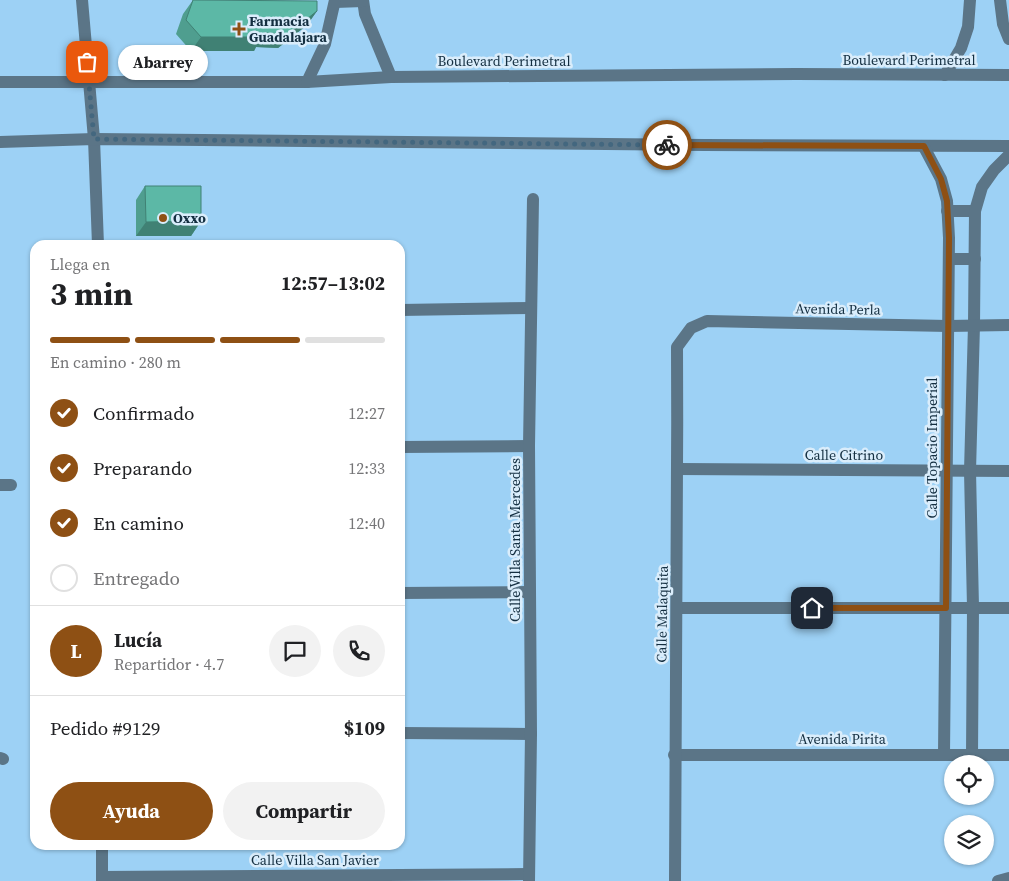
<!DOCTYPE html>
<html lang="es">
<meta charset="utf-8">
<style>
:root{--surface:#fff;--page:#f2f2f2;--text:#202124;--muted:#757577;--line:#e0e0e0;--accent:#8e5014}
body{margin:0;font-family:"Source Serif 4",serif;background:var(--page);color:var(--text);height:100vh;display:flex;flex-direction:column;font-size:19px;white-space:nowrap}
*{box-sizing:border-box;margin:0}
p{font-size:16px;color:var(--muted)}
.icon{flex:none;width:28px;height:28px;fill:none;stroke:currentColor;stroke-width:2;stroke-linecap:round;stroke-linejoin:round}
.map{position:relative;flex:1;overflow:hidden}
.sheet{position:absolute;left:30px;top:240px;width:375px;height:610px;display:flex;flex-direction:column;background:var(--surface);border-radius:15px;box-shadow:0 1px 4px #0004}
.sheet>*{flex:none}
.buttons{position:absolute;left:944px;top:755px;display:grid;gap:10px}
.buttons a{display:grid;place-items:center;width:50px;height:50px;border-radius:50%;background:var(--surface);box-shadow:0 1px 4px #0004;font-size:25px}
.pin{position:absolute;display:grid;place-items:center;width:42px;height:42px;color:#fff;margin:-21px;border-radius:10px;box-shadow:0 2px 8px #0006}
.courier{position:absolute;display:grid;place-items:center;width:50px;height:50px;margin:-25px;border:4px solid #8e5014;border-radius:50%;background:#fff;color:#222;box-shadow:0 1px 6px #0007}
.bubble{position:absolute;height:35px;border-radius:18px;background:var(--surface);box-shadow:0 1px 4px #0004;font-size:16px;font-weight:700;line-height:35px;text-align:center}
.headline em{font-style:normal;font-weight:700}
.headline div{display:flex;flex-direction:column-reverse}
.headline{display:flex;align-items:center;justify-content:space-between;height:85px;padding:0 20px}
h1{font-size:32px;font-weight:700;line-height:38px}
.bar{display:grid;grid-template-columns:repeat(4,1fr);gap:8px 5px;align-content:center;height:60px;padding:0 20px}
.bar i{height:6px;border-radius:4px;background:var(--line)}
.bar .on{background:var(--accent)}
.bar p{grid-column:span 4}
.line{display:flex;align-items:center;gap:12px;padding:0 20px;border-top:1px solid var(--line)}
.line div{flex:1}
.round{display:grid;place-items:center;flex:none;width:52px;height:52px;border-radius:26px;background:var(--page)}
ol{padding:0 20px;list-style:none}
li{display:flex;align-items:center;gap:15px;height:55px}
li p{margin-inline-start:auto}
li .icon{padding:5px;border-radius:50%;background:var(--accent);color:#fff;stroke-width:4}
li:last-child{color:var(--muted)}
li i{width:28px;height:28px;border:2px solid var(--line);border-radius:50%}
.primary-button{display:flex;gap:10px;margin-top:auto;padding:10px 20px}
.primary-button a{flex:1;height:58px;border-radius:30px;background:var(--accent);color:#fff;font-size:20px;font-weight:700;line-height:58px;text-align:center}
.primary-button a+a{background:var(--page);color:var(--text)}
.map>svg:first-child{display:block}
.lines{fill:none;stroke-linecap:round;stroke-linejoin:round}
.minor{stroke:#5b7587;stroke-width:12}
.wall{fill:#4f9e8f}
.shaded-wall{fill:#408174}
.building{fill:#5cb8a6;stroke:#408174}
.done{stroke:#43677f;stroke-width:5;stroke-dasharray:0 9}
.route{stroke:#8e5014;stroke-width:6}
.poi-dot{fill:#8e5014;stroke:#daedfb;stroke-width:2}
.labels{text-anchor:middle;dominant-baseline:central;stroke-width:5;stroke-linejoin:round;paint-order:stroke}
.poi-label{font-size:14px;font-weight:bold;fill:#132e40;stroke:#daedfb;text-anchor:start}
.street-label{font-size:14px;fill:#132e40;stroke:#daedfb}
</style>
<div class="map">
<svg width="1009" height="881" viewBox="0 0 1009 881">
<rect width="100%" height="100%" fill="#9dd1f5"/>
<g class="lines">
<!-- minor -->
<g class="minor">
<path d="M 82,0 L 94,139 L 98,245"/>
<path d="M 363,0 L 365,14 L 391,77"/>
<path d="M 1000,0 L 1003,24 L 1009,39"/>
<path d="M 335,2 L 363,1"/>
<path d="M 945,75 L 961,48 L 968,27 L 970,0"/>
<path d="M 0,82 L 307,82 L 391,77 L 796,74 L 1009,75"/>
<path d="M 307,82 L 325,44 L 335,0"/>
<path d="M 0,142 L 94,139 L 704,145 L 1009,146"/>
<path d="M 924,147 L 941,179 L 947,201 L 949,238 L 944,754"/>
<path d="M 947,211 L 975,211"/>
<path d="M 949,259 L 975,259"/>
<path d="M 400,310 L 531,308"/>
<path d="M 400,447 L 529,446"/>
<path d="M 678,469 L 1009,471"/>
<path d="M 0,485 L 11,485"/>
<path d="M 400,593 L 530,592"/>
<path d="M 677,608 L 1009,608"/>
<path d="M 400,733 L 531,734"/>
<path d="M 674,755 L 1009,755"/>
<path d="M 972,755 L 973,607 L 970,471 L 974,325 L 975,211 L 982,187 L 994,170 L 1009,155"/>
<path d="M 0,758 L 3,759"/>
<path d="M 102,877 L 528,874"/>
<path d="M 102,881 L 102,845"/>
<path d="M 529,881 L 531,734 L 529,446 L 533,199"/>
<path d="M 675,881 C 675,703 678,525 677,347 L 691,328 L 707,321 L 948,326 L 1009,325"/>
<path d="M 998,881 L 1009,878"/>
</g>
</g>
<!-- wall -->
<g class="wall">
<path d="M 193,0 L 317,11 L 307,25 L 278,48 L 256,47 L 254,51 L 191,51 L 176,34 L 183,14 Z"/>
<path d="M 145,186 L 201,221 L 191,236 L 136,236 L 136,200 Z"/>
</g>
<!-- shaded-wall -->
<g class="shaded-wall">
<path d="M 317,11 L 307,25 L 278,48 L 256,47 L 254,51 L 191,51 L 201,37 Z"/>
<path d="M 201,221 L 191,236 L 136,236 L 146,222 Z"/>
</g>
<!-- building -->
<g class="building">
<path d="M 193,0 L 317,1 L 317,11 L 288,34 L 264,33 L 263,37 L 201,37 L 186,20 Z"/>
<path d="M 145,186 L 201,186 L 201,221 L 146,222 Z"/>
</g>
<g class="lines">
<!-- done -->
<path class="done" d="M 87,62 L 94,139 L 667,145"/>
<!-- route -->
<path class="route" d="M 667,145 L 924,146 L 941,179 L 947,201 L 949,238 L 946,608 L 812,608"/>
</g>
<!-- markers -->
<g class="poi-dot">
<path d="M236.5 21.5h5v5h5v5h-5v5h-5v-5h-5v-5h5z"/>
<circle cx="163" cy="218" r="5"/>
</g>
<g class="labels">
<!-- poi labels -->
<g class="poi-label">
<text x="249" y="21">Farmacia<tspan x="249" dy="16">Guadalajara</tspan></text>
<text x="173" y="218">Oxxo</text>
</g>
<!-- street labels -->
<g class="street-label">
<text x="909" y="60">Boulevard Perimetral</text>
<text x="504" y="61">Boulevard Perimetral</text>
<text transform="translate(838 309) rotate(1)">Avenida Perla</text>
<text transform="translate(932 448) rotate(-90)">Calle Topacio Imperial</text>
<text x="844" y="455">Calle Citrino</text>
<text transform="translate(515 540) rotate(-90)">Calle Villa Santa Mercedes</text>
<text transform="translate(662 614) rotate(-89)">Calle Malaquita</text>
<text x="842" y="739">Avenida Pirita</text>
<text x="315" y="860">Calle Villa San Javier</text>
</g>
</g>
</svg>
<div class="buttons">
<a><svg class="icon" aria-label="locate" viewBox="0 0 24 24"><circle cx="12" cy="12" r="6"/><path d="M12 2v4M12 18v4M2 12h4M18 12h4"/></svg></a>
<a><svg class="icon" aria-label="layers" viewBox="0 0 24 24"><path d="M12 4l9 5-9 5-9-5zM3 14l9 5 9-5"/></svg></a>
</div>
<div class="pin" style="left:87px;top:62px;background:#ea580c"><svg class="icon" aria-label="bag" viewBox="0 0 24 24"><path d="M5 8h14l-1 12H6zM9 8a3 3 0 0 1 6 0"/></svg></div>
<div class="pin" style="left:812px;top:608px;background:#1f2937"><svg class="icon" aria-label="home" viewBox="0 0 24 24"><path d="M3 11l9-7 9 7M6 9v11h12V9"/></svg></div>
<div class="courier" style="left:667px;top:145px"><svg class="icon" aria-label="bike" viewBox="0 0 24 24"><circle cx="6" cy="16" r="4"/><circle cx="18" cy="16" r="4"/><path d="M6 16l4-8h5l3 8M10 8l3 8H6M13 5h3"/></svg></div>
<div class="bubble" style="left:118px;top:45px;width:90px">Abarrey</div>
<section class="sheet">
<div class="headline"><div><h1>3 min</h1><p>Llega en</p></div><em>12:57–13:02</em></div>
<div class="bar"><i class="on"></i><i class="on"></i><i class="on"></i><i></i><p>En camino · 280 m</p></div>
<ol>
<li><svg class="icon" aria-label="check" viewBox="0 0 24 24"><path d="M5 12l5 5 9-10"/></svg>Confirmado<p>12:27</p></li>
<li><svg class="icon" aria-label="check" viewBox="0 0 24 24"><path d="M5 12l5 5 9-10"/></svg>Preparando<p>12:33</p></li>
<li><svg class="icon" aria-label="check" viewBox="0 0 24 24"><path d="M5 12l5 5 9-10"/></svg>En camino<p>12:40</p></li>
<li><i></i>Entregado</li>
</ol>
<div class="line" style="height:90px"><b class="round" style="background:var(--accent);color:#fff">L</b><div><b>Lucía</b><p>Repartidor · 4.7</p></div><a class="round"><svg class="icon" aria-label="chat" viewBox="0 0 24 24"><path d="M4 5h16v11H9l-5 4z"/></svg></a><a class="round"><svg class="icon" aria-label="phone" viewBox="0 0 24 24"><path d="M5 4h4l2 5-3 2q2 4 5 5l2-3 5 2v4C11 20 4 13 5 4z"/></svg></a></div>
<div class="line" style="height:65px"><div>Pedido #9129</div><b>$109</b></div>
<div class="primary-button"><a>Ayuda</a><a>Compartir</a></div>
</section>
</div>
